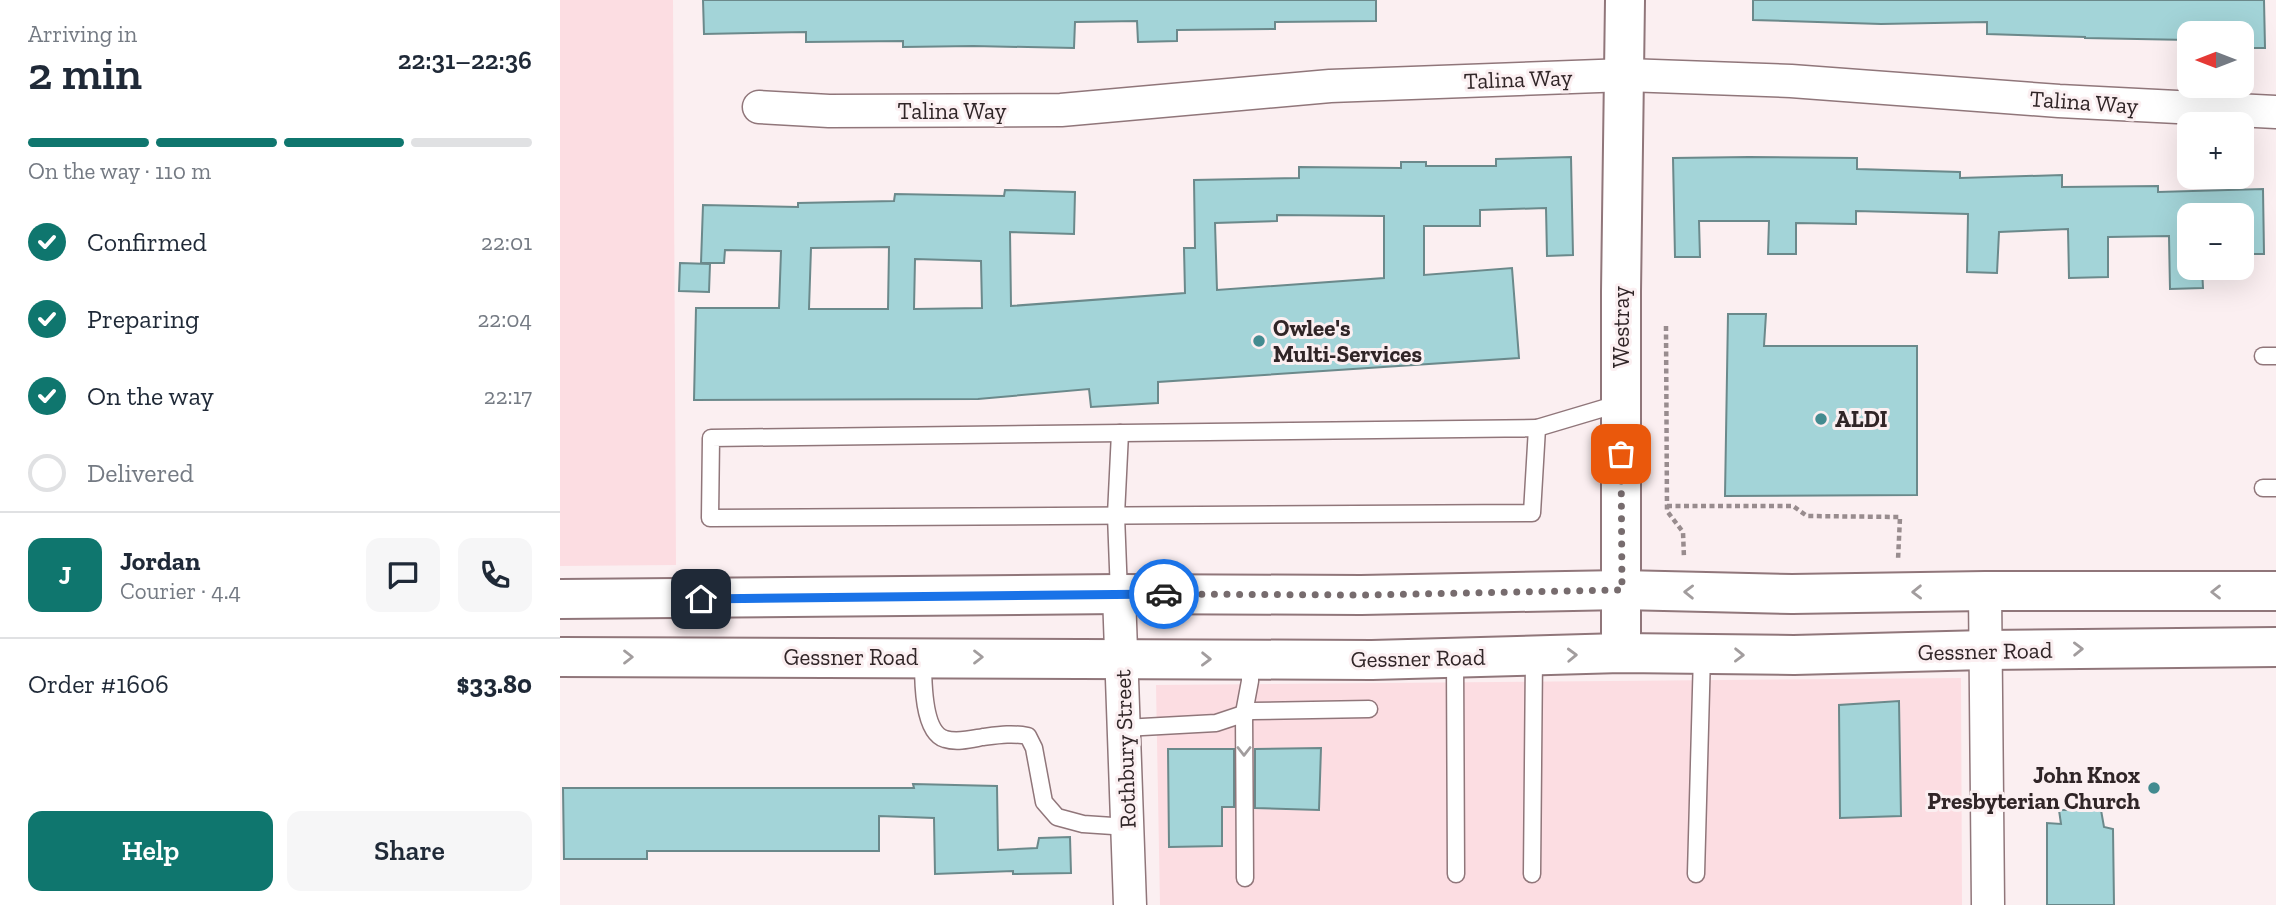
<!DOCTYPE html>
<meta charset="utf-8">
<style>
:root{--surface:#fff;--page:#f6f6f7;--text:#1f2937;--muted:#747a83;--line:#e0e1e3;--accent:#0f766e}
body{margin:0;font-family:"Zilla Slab",serif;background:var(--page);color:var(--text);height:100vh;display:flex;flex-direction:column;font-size:26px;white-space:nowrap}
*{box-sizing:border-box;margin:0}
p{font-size:23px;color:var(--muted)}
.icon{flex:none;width:38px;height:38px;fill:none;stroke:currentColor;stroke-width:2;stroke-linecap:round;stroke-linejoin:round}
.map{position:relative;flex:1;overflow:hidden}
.sheet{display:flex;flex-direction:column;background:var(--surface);width:560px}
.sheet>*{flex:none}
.needle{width:46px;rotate:270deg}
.fabs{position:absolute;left:1617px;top:21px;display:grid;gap:14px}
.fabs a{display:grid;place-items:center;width:77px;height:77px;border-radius:14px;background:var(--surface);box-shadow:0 7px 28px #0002;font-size:35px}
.pin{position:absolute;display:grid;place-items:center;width:60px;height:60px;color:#fff;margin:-30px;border-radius:14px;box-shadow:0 4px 10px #0006}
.courier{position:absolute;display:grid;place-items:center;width:70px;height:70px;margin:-35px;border:5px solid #1a73e8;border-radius:50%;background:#fff;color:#222;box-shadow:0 2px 9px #0007}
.summary em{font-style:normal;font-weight:600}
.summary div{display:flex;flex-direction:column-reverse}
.summary{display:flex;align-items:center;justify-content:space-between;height:119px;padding:0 28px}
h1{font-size:46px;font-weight:600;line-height:52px}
.bar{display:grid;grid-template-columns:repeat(4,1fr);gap:10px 7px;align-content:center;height:84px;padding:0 28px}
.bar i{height:9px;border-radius:5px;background:var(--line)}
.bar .selected{background:var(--accent)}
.bar p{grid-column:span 4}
.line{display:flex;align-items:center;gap:18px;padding:0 28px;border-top:2px solid var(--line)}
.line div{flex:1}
.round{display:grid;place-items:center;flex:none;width:74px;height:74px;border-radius:14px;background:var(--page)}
ol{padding:0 28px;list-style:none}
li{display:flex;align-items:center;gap:21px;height:77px}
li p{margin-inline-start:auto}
li .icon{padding:7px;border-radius:50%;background:var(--accent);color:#fff;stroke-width:4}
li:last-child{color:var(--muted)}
li i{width:38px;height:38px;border:4px solid var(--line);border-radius:50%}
.primary-button{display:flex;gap:14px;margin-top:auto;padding:14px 28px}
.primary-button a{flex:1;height:80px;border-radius:14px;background:var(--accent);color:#fff;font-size:28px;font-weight:600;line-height:80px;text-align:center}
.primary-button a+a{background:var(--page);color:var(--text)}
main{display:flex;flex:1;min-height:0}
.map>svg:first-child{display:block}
.built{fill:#fcdde2}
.building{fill:#a3d4d8;stroke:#6b898b;stroke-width:2;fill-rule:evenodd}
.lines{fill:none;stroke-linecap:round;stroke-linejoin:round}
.lane-casing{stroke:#90767a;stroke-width:19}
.street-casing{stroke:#90767a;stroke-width:35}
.secondary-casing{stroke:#90767a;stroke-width:42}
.path{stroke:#988c8e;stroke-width:4.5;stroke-dasharray:5 3.5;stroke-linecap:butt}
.lane{stroke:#fff;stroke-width:16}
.street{stroke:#fff;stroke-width:32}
.secondary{stroke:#fff;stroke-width:38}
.oneway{stroke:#a29d9e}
.done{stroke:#776c6e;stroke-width:7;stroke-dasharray:0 12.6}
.route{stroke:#1a73e8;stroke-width:9}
.poi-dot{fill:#438b90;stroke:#fbeff1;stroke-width:2.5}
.labels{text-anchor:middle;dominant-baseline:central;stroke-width:6;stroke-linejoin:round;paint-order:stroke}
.street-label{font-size:23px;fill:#302527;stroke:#fbeff1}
.poi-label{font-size:23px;font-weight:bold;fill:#302527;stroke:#fbeff1;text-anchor:start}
</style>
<main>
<section class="sheet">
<div class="summary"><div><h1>2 min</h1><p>Arriving in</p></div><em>22:31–22:36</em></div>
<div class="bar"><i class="selected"></i><i class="selected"></i><i class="selected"></i><i></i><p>On the way · 110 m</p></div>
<ol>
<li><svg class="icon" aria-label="check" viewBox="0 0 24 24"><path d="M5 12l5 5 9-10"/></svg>Confirmed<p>22:01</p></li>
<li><svg class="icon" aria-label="check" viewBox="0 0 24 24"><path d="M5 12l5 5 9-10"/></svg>Preparing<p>22:04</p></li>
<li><svg class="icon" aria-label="check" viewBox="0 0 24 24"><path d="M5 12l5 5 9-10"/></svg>On the way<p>22:17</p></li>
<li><i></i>Delivered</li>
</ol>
<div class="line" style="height:126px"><b class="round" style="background:var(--accent);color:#fff">J</b><div><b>Jordan</b><p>Courier · 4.4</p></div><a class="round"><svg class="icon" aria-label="chat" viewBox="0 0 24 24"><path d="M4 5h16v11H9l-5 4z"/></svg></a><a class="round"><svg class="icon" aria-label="phone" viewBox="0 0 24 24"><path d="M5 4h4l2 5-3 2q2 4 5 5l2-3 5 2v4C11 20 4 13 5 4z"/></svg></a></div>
<div class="line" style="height:91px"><div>Order #1606</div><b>$33.80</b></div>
<div class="primary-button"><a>Help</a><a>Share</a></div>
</section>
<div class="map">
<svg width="1716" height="905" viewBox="0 0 1716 905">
<rect width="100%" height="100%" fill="#fbeff1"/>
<!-- built -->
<g class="built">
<path d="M 0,0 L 113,0 L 116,565 L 0,566 Z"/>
<path d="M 1401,678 L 1402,905 L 600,905 L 596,685 Z"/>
</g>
<!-- building -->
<g class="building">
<path d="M 143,0 L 816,0 L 816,21 L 715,22 L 715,29 L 617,30 L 617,41 L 578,42 L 577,21 L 515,22 L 514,48 L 413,46 L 343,47 L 343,41 L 246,42 L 246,32 L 144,34 Z"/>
<path d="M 1193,0 L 1704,0 L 1705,48 L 1682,48 L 1682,33 L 1629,33 L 1629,40 L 1525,38 L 1525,37 L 1427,34 L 1427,22 L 1321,24 L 1193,20 Z"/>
<path d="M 1011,157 L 1013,255 L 987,256 L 986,208 L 920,210 L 920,226 L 864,226 L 864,275 L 952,268 L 959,358 L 598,382 L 598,403 L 531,407 L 529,389 L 418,399 L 134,400 L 136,308 L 219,308 L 221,251 L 165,250 L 164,263 L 141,263 L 143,205 L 238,207 L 238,203 L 334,201 L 335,194 L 444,196 L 445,190 L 515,192 L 514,234 L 450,232 L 451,306 L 625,293 L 624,248 L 635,248 L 634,180 L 739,178 L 739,167 L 841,168 L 841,162 L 866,162 L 866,166 L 936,166 L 936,159 ZM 717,215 L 824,216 L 824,278 L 657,290 L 655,223 L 717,221 ZM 329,247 L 328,309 L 249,309 L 251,248 ZM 355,259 L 421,261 L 422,308 L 354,309 Z"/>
<path d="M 1189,157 L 1297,158 L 1297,169 L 1400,172 L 1400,178 L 1502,175 L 1502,187 L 1598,186 L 1598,192 L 1703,189 L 1704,254 L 1682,254 L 1682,215 L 1629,215 L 1629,268 L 1642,268 L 1643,288 L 1610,289 L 1609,236 L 1548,237 L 1548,277 L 1509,278 L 1508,229 L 1439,232 L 1437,273 L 1407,272 L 1408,214 L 1296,211 L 1296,224 L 1236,223 L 1236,254 L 1208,254 L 1209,221 L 1139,221 L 1140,257 L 1115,257 L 1113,158 Z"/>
<path d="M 120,263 L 150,264 L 149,292 L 119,291 Z"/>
<path d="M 1168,314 L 1206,314 L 1204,346 L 1357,346 L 1357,495 L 1165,496 Z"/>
<path d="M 1339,701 L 1341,816 L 1280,818 L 1279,705 Z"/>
<path d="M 761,748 L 759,810 L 695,808 L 695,749 Z"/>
<path d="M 608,749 L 674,749 L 674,807 L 662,807 L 662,846 L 609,847 Z"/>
<path d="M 353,784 L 437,786 L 438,850 L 477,848 L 479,838 L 510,837 L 511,873 L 453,874 L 453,871 L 375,874 L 374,818 L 319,816 L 319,851 L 87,851 L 87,859 L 4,859 L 3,788 L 354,788 Z"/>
<path d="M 1499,810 L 1541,810 L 1544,827 L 1553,829 L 1554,905 L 1487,905 L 1487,823 L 1501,824 Z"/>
</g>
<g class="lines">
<!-- lane casing -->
<g class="lane-casing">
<g id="lane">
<path d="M 1703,356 L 1716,356"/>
<path d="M 977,428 L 972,513 L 150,518 L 151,438 Z"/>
<path d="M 977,428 L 1061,403"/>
<path d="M 1703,488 L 1716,488"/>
<path d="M 559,594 L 556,515 L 560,433"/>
<path d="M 363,657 C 363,677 362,732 385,739 C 397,743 412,739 423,737 C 439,735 452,733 468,736 L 474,748 L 484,802 L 497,817 L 523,824 L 568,827"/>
<path d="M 895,658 L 896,874"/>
<path d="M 564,728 L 656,723 L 692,711 L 809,709"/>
<path d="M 972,874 L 974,656"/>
<path d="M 1136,874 L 1142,654"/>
<path d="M 685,878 L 684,713 L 690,681 L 690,659"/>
</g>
</g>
<!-- street casing -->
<g class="street-casing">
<g id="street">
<path d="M 199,107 L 269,111 L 501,110 L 770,86 L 1066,75 L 1231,81 L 1499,101 L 1716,112"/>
<path d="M 1425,591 L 1428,905"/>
<path d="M 559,594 L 570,905"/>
</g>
</g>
<!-- secondary casing -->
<g class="secondary-casing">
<g id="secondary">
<path d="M 0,599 L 559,594 L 801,595 L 1062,590 L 1232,594 L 1425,591 L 1716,591"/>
<path d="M 1061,653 L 1061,292 L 1065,0"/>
<path d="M 0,657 L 812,660 L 1061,653 L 1234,655 L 1425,650 L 1716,647"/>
</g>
</g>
<!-- path -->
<g class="path">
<path d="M 1106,326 L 1107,511 L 1123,532 L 1124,558"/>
<path d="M 1107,506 L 1233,506 L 1247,516 L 1340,517 L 1338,560"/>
</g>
<!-- lane -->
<use href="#lane" class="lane"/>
<!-- street -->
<use href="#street" class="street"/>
<!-- secondary -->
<use href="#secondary" class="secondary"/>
</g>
<!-- one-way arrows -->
<defs><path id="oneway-chevron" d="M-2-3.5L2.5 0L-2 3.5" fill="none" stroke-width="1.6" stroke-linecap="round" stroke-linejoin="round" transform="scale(1.75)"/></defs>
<g class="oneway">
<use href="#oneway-chevron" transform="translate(1129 592) rotate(-179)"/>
<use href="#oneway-chevron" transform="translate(1357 592) rotate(179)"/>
<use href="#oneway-chevron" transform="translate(1656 592) rotate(180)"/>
<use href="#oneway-chevron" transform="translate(1518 649) rotate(-1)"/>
<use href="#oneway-chevron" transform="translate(1012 655) rotate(-2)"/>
<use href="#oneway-chevron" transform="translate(1179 655) rotate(1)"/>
<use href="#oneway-chevron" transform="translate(68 657)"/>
<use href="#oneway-chevron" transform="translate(418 657)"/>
<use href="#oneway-chevron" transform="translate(646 659) rotate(1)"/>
<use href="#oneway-chevron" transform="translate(684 751) rotate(90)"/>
</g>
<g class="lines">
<!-- done -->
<path class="done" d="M 604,594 L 801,595 L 1062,590 L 1061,454"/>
<!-- route -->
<path class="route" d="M 141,599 L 604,594"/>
</g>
<!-- markers -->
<g class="poi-dot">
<circle cx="699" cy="341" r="7"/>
<circle cx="1261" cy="419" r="7"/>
<circle cx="1594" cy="788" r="7"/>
</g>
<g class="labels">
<!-- street labels -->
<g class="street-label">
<text transform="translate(958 79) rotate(-2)">Talina Way</text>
<text transform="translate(1524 102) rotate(4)">Talina Way</text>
<text x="392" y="111">Talina Way</text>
<text transform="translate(1061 327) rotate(-90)">Westray</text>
<text transform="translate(1425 651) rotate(-1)">Gessner Road</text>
<text x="291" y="657">Gessner Road</text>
<text transform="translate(858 658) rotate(-1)">Gessner Road</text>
<text transform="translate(565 749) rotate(-92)">Rothbury Street</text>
</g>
<!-- poi labels -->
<g class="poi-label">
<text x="713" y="328">Owlee's<tspan x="713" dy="26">Multi-Services</tspan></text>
<text x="1275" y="419">ALDI</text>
<text x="1580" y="775" text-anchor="end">John Knox<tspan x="1580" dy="26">Presbyterian Church</tspan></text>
</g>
</g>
</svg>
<div class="fabs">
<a><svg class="needle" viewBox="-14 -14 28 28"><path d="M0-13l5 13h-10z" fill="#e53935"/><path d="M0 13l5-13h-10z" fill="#747a83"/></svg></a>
<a>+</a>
<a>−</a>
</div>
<div class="pin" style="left:1061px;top:454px;background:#ea580c"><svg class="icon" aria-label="bag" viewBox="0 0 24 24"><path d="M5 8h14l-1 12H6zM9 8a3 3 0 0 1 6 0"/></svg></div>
<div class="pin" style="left:141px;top:599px;background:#1f2937"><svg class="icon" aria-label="home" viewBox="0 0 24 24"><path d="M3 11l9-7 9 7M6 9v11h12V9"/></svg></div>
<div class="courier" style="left:604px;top:594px"><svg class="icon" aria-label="car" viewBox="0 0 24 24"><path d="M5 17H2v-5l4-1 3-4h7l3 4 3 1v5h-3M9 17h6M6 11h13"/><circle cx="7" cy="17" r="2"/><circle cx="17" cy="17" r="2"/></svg></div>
</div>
</main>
